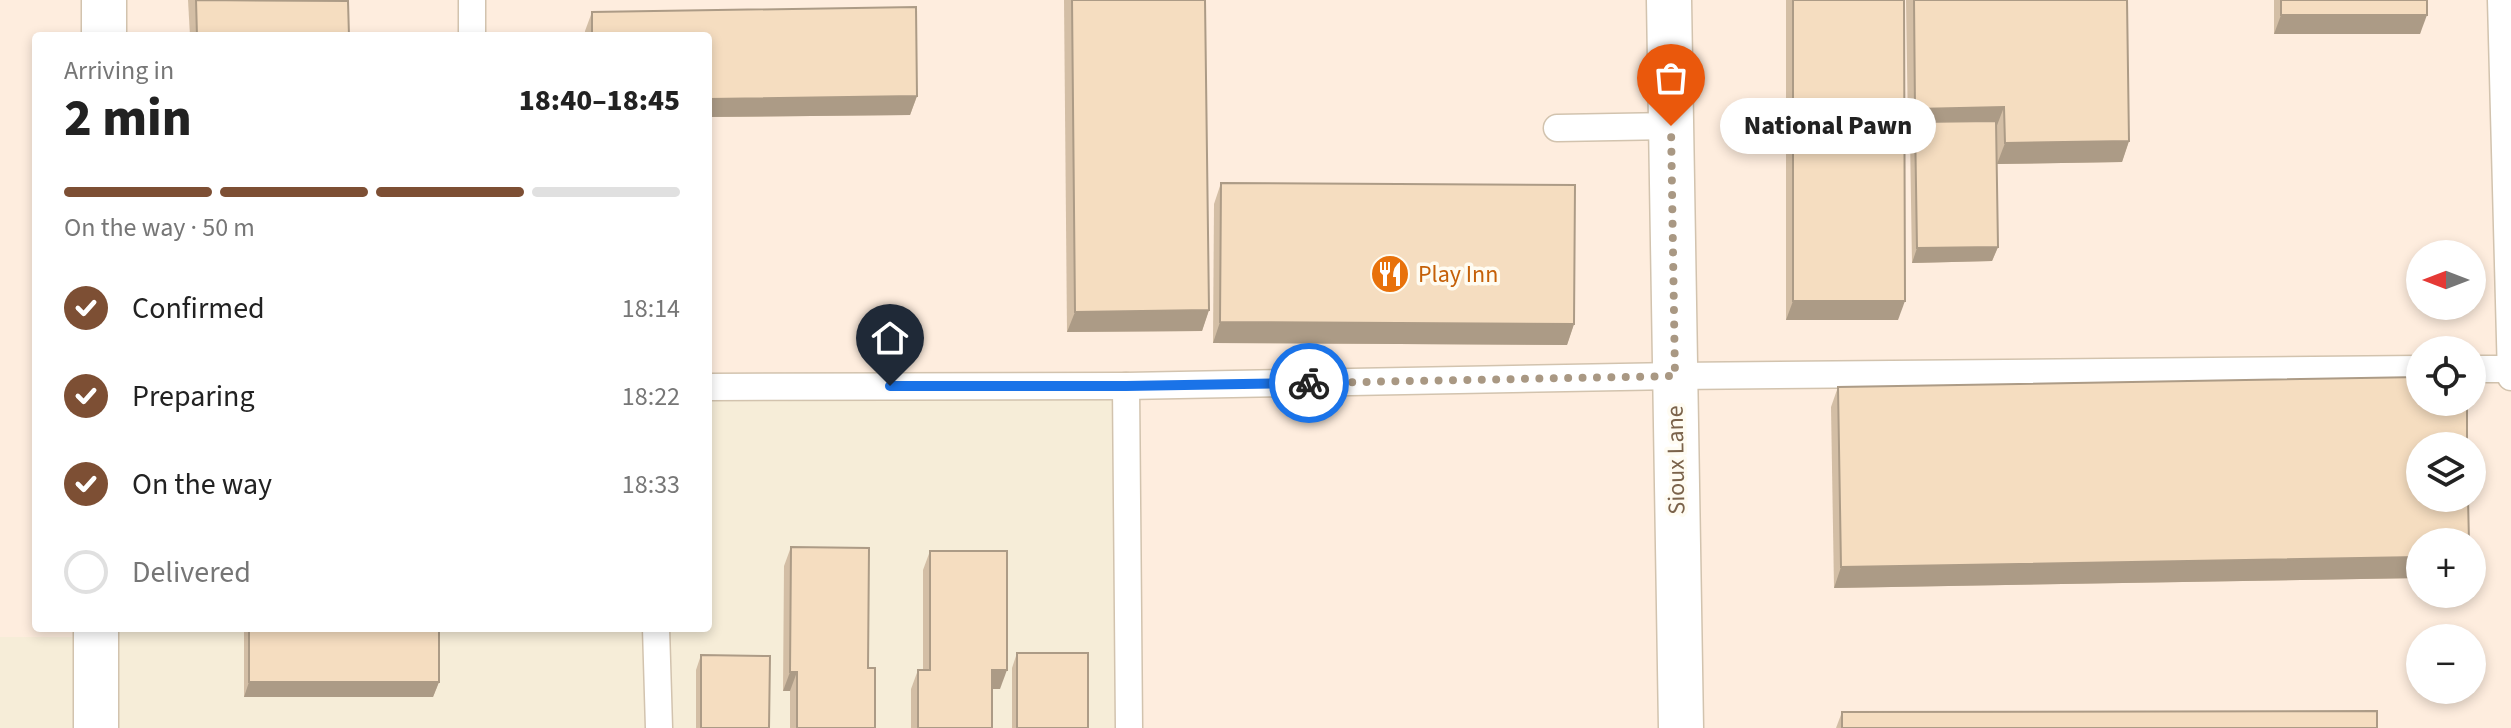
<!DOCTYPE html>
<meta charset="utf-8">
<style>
:root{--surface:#fff;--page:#f2f2f2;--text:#222;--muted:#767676;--line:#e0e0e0;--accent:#7d4f34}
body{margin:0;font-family:"Source Sans 3",sans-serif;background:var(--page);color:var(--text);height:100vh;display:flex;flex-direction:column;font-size:30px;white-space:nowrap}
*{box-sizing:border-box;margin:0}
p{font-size:26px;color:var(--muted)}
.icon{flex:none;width:44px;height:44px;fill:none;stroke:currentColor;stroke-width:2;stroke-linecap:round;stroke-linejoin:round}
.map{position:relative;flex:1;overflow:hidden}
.drawer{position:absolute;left:32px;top:32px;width:680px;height:600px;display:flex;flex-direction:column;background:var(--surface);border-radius:8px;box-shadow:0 4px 12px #0003}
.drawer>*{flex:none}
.needle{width:52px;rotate:270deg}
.buttons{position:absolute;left:2406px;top:240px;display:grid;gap:16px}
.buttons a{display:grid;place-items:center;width:80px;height:80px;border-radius:50%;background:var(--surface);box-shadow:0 4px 12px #0003;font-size:40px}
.pin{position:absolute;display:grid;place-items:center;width:68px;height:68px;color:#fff;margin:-82px -34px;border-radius:50% 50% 50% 0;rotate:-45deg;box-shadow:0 0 8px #0007}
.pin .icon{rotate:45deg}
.courier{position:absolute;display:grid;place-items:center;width:80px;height:80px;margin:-40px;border:6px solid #1a73e8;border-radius:50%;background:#fff;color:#222;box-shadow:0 2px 10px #0007}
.bubble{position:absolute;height:56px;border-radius:28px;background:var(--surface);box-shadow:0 4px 12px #0003;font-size:26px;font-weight:800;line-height:56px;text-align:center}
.summary em{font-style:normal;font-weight:800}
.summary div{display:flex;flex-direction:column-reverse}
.summary{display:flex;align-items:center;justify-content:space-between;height:136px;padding:0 32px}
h1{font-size:52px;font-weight:800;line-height:60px}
.bar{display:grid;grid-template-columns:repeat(4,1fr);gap:12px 8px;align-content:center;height:96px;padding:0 32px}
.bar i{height:10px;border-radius:6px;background:var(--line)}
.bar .active{background:var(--accent)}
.bar p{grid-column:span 4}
ol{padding:0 32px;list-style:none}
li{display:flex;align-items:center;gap:24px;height:88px}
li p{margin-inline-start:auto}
li .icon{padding:8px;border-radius:50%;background:var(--accent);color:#fff;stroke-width:4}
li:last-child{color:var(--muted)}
li i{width:44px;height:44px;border:4px solid var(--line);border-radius:50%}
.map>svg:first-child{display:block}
.residential{fill:#f6edd8}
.commercial{fill:#feedde;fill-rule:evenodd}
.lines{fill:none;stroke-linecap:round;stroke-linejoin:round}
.lane-casing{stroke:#d2c3ae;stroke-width:29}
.street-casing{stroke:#d2c3ae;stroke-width:47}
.lane{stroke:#fff;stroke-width:26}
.street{stroke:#fff;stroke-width:44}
.wall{fill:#d3bea5}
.shaded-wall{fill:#ac9b86}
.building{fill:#f5ddc0;stroke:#ac9b86;stroke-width:2}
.done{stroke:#a99883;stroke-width:8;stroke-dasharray:0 14.4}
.route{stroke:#1a73e8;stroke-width:10}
.labels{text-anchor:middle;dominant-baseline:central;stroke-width:7;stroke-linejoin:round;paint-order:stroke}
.food-label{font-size:24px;fill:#c56008;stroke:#fffcf2;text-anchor:start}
.street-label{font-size:24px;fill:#7b634b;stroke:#fffcf2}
</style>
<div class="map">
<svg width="2511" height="728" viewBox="0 0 2511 728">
<rect width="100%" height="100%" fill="#fef9eb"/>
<!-- residential -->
<path class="residential" d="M 1126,386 L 1129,728 L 0,728 L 0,637 L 96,637 L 96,628 L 708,628 L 708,387 Z"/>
<!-- commercial -->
<path class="commercial" d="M 0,0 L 2511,0 L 2511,728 L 1129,728 L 1126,386 L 708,387 L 708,36 L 36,36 L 36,628 L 96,628 L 96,637 L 0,637 ZM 2420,254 L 2472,254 L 2472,306 L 2420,306 ZM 2420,350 L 2472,350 L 2472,402 L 2420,402 ZM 2420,446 L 2472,446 L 2472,498 L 2420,498 ZM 2420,542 L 2472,542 L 2472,594 L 2420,594 ZM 2420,638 L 2472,638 L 2472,690 L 2420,690 Z"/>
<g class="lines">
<!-- lane casing -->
<g class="lane-casing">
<g id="lane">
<path d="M 472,0 L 472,36"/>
<path d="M 2501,0 L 2511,377"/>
<path d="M 1557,128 L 1671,126"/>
<path d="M 2472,369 L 2511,369"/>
<path d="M 1126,386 L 1129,728"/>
<path d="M 708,387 L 1126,386 L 1675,376 L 2420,369"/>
<path d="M 656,628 L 659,728"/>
</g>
</g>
<!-- street casing -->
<g class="street-casing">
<g id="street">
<path d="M 1669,0 L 1681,728"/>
<path d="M 104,36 L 104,0"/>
<path d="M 96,728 L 96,628"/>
</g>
</g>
<!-- lane -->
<use href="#lane" class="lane"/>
<!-- street -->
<use href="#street" class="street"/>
</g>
<!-- wall -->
<g class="wall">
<path d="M 188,0 L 325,0 L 349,36 L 190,36 Z"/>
<path d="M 1064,0 L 1205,0 L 1209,310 L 1202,331 L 1067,332 Z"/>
<path d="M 1786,0 L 1904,0 L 1898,320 L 1786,320 Z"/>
<path d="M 1906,0 L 2127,0 L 2129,141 L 2122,162 L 1997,164 L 1996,128 L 1998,247 L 1992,261 L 1912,263 L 1910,137 L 1913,129 L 1908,130 Z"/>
<path d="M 2274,0 L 2427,0 L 2420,34 L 2274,34 Z"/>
<path d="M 916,7 L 917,96 L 910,115 L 708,117 L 708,36 L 585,36 L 585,31 L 592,12 Z"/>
<path d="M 1221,183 L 1574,324 L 1567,345 L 1213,343 L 1214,204 Z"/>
<path d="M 1838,387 L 2420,542 L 2420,578 L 1834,588 L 1831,407 Z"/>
<path d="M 791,547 L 868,668 L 875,728 L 790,728 L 790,691 L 783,691 L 784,566 Z"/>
<path d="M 930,551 L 1000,689 L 992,689 L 992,728 L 911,728 L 911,689 L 918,670 L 923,670 L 923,570 Z"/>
<path d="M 244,628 L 439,628 L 439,682 L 433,697 L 244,697 Z"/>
<path d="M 1017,653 L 1088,728 L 1012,728 L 1012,668 Z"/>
<path d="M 701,655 L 769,728 L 696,728 L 696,670 Z"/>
<path d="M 1842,712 L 2377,728 L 1836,728 Z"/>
</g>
<!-- shaded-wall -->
<g class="shaded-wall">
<path d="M 2281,15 L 2427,15 L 2420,34 L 2274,34 Z"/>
<path d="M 917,96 L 910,115 L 708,117 L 708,99 Z"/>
<path d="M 2004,107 L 1996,128 L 1915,122 L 1913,129 L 1908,130 L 1915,109 Z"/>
<path d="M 2129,141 L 2122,162 L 1997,164 L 2005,143 Z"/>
<path d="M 1998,247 L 1992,261 L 1912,263 L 1917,248 Z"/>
<path d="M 1793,301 L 1905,301 L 1898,320 L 1786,320 Z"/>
<path d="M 1209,310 L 1202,331 L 1067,332 L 1075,312 Z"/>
<path d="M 1220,322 L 1574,324 L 1567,345 L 1213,343 Z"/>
<path d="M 2420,557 L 2420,578 L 1834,588 L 1841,567 Z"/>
<path d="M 992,670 L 1007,670 L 1000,689 L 985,689 Z"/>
<path d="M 790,672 L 797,672 L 790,691 L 783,691 Z"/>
<path d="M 249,682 L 439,682 L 433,697 L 244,697 Z"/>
</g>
<!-- building -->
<g class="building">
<path d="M 196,0 L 348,1 L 349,36 L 197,36 Z"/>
<path d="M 1072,0 L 1205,0 L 1209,310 L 1075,312 Z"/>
<path d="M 1793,0 L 1904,0 L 1905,301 L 1793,301 Z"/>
<path d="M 1914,0 L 2127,0 L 2129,141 L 2005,143 L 2004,107 L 1915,109 Z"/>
<rect x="2281" y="0" width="146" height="15"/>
<path d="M 916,7 L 917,96 L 708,99 L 708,36 L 592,36 L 592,12 Z"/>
<path d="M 1996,121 L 1998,247 L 1917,248 L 1915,122 Z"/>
<path d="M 1221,183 L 1575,185 L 1574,324 L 1220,322 Z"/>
<path d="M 2420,377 L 2420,402 L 2467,402 L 2467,446 L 2420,446 L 2420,498 L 2468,498 L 2469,542 L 2420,542 L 2420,557 L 1841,567 L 1838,387 Z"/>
<path d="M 791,547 L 869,548 L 868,668 L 875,668 L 875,728 L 797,728 L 797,672 L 790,672 Z"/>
<path d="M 930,551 L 1007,551 L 1007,670 L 992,670 L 992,728 L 918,728 L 918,670 L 930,670 Z"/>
<rect x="249" y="628" width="190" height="54"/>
<rect x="1017" y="653" width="71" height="75"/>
<path d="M 701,655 L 770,656 L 769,728 L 701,728 Z"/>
<path d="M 2377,711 L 2377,728 L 1842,728 L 1842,712 Z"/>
</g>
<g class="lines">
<!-- done -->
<path class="done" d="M 1309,383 L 1675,376 L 1671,126"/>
<!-- route -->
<path class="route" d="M 890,386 L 1126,386 L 1309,383"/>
</g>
<!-- icons -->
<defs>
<g id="restaurant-disc" transform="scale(2)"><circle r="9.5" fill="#e8710a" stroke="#fffcf2"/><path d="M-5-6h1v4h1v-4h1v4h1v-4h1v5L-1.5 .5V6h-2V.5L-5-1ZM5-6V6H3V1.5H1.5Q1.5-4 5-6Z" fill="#fff"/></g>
</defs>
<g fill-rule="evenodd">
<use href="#restaurant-disc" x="1390" y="274"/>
</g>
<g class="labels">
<!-- food labels -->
<g class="food-label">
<text x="1418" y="274">Play Inn</text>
</g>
<!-- street labels -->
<g class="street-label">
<text transform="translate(1676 460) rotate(-91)">Sioux Lane</text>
</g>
</g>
</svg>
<div class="buttons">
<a><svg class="needle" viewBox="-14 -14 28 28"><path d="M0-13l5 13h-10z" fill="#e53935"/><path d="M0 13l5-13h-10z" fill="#767676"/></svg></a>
<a><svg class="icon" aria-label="locate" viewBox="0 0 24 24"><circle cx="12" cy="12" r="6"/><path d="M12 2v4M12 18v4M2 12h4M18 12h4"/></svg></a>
<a><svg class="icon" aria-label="layers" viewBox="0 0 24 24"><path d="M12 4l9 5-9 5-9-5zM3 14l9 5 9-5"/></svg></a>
<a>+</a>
<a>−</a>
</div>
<div class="pin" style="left:1671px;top:126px;background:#ea580c"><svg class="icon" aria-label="bag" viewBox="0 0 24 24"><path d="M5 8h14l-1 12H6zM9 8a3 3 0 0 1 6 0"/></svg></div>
<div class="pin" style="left:890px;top:386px;background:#1f2937"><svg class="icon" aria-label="home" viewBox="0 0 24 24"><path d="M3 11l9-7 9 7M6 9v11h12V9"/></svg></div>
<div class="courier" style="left:1309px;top:383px"><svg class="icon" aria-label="bike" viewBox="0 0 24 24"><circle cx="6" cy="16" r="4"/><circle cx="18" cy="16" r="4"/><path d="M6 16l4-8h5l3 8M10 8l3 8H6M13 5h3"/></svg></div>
<div class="bubble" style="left:1720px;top:98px;width:216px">National Pawn</div>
<section class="drawer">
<div class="summary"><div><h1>2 min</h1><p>Arriving in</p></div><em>18:40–18:45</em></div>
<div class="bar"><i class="active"></i><i class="active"></i><i class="active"></i><i></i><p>On the way · 50 m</p></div>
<ol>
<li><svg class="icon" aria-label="check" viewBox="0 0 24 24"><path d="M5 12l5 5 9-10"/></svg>Confirmed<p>18:14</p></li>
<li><svg class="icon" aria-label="check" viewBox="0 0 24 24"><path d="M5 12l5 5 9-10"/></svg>Preparing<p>18:22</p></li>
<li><svg class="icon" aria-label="check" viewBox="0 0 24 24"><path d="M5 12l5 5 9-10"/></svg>On the way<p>18:33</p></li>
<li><i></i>Delivered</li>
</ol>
</section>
</div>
